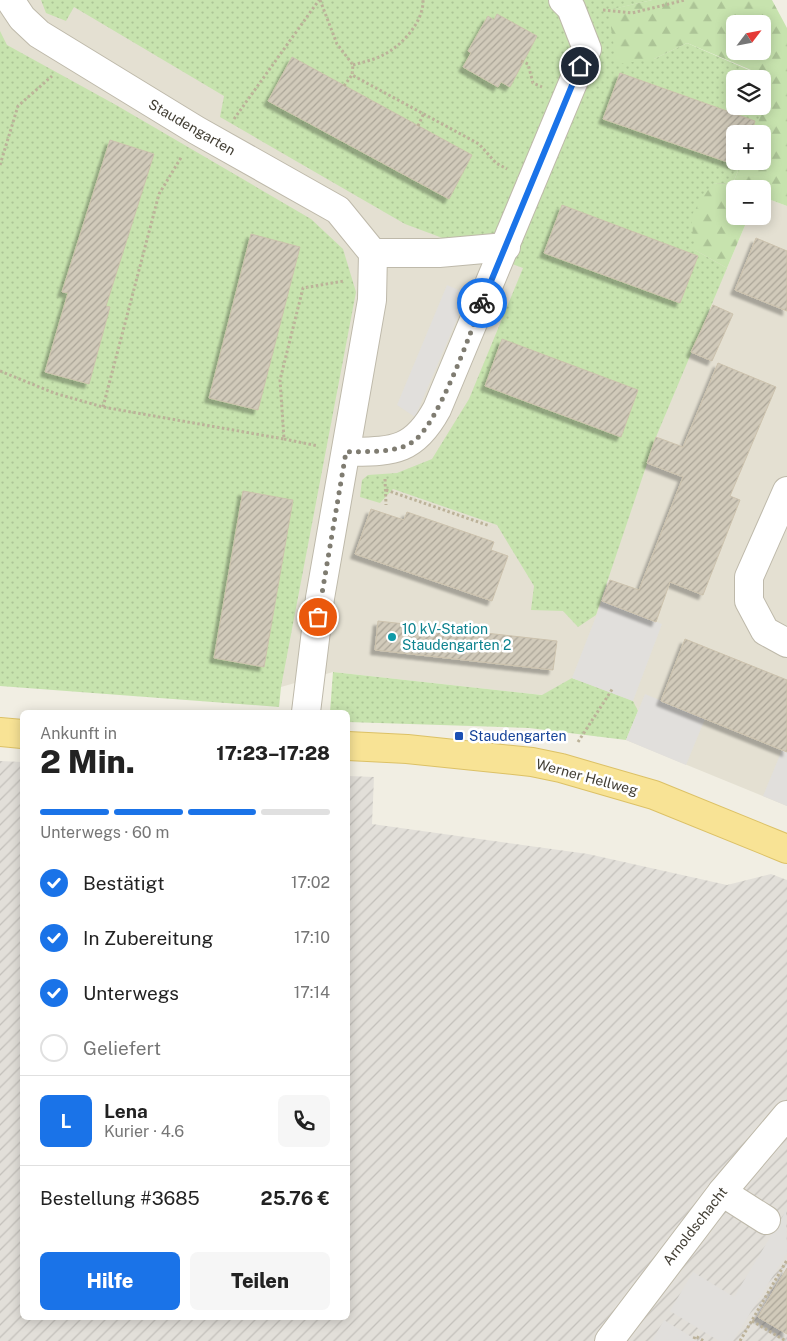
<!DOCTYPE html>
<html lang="de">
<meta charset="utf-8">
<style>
:root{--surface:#fff;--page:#f6f6f6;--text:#222;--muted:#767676;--line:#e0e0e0;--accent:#1a73e8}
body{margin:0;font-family:"Public Sans",sans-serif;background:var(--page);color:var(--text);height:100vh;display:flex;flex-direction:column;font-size:19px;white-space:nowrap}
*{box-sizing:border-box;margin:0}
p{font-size:16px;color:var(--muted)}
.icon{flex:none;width:28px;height:28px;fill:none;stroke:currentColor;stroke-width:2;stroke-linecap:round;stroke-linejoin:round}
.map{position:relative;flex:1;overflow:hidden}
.sheet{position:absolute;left:20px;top:710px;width:330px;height:610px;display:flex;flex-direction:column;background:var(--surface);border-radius:8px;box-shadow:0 2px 12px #0003}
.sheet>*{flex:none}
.needle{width:32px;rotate:58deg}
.tools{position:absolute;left:726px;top:15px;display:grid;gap:10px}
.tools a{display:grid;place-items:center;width:45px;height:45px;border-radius:8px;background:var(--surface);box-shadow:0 2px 12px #0003;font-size:25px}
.pin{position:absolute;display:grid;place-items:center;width:42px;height:42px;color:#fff;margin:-21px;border:2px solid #fff;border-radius:50%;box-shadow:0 1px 5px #0007}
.courier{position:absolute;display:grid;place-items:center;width:50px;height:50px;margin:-25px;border:4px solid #1a73e8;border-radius:50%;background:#fff;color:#222;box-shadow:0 1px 6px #0007}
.overview em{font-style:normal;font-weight:800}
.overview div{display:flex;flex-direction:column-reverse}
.overview{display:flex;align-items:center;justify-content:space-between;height:85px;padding:0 20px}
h1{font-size:32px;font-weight:800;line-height:38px}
.bar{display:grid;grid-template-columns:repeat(4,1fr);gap:8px 5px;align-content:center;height:60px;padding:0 20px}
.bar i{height:6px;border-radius:4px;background:var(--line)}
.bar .active{background:var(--accent)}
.bar p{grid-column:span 4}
.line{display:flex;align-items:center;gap:12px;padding:0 20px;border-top:1px solid var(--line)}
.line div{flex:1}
.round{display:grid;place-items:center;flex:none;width:52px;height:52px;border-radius:8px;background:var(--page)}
ol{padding:0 20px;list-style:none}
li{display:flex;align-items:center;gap:15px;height:55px}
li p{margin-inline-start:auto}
li .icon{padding:5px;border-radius:50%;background:var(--accent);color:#fff;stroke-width:4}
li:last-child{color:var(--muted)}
li i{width:28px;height:28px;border:2px solid var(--line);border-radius:50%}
.button{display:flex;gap:10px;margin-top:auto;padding:10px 20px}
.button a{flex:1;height:58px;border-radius:8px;background:var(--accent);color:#fff;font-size:20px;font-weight:800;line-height:58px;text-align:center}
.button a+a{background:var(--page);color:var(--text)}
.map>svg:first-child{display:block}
.residential{fill:#e4e0d2}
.industrial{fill:url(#industrial-furrows)}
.green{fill:url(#green-dots)}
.forest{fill:url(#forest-firs);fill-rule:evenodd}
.parking{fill:#e1dfdc}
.building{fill:url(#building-hatch);stroke:#ccc2ad;filter:url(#shadow)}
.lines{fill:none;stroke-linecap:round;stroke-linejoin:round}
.minor-casing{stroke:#beb9aa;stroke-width:30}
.major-casing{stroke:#dcc166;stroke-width:30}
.path{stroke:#bcb299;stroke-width:3;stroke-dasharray:2.5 2.5;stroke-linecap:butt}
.minor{stroke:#fff;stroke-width:28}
.major{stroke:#f8e395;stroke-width:28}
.done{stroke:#7f7c71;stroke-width:5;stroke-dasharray:0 9}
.route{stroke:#1a73e8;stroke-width:6}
.culture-dot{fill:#0f9aa8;stroke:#fff;stroke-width:2}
.transit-dot{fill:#1a4fb4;stroke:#fff;stroke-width:2}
.labels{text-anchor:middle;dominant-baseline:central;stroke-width:5;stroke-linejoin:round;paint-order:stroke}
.street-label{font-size:14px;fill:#423e34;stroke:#fff}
.culture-label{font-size:14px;fill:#0d838f;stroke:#fff;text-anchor:start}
.transit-label{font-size:14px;fill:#164399;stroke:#fff;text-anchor:start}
</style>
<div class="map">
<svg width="787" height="1341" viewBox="0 0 787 1341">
<defs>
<pattern id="industrial-furrows" width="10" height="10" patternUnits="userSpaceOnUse" patternTransform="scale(1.25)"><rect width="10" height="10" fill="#e2dfd9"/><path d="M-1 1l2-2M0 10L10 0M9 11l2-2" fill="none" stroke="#c3c0bb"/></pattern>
<pattern id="green-dots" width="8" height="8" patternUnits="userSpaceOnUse" patternTransform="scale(1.25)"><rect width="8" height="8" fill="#c7e3ae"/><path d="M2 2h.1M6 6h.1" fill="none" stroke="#acc496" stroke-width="1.8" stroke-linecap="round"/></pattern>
<pattern id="forest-firs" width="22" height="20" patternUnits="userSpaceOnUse" patternTransform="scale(1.25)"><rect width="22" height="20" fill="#c7e3ae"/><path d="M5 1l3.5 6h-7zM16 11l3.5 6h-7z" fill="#acc496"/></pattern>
<pattern id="building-hatch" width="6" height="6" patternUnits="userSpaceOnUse" patternTransform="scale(1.25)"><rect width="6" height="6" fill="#d1caba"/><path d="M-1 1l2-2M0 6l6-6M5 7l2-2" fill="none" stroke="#aba598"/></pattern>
<filter id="shadow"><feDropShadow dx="-4.5" dy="4.5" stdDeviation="1" flood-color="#0004"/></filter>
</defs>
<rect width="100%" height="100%" fill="#f1eee3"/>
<!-- residential -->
<path class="residential" d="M 0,0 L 652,0 L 609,10 L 756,79 L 735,79 L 735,106 L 749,106 L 754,134 L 735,134 L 735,161 L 742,161 L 733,183 L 727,268 L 749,216 L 762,216 L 763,197 L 787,206 L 787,806 L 626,740 L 638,711 L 573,678 L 543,695 L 333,672 L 281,687 L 0,421 Z"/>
<!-- industrial -->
<path class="industrial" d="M 0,761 L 22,762 L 22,1318 L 348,1318 L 348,776 L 374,777 L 372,824 L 588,854 L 727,885 L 771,874 L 787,880 L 787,1341 L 0,1341 Z"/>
<!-- green -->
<g class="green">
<path d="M 41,0 L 652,0 L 609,10 L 654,59 L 687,43 L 758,74 L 756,79 L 735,79 L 735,106 L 749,106 L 761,117 L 754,134 L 735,134 L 735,161 L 742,161 L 733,183 L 712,184 L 695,250 L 727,268 L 656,437 L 596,615 L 578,627 L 563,611 L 531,610 L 534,586 L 497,525 L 393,489 L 380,503 L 360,497 L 362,480 L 368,475 L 397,473 L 432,459 L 469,399 L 523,268 L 405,224 L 220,117 L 224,96 L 74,7 L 66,21 L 46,13 Z"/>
<path d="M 0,31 L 7,45 L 116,105 L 311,219 L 343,249 L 356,292 L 281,687 L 279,707 L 0,686 Z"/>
<path d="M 333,672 L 542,695 L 572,678 L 633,701 L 638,711 L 626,740 L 529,728 L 348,722 L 348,712 L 330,712 Z"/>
</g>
<!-- forest -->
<path class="forest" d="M 652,0 L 772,0 L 787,28 L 787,206 L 763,197 L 762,189 L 735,189 L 735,216 L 749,216 L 727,268 L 695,250 L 691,216 L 712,184 L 733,183 L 742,161 L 762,161 L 762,134 L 754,134 L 760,117 L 749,106 L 762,106 L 762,79 L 756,79 L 758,73 L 687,43 L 654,59 L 617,64 L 608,10 ZM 735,24 L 762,24 L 762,51 L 735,51 Z"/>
<!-- parking -->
<g class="parking">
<path d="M 447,285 L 468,294 L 415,417 L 397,405 Z"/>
<path d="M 602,601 L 662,624 L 633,701 L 572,678 Z"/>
<path d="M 645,694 L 705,719 L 686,765 L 626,740 Z"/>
<path d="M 782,750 L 787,752 L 787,806 L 763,796 Z"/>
<path d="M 786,1211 L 787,1253 L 733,1341 L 719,1341 L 670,1311 L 693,1272 L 734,1297 Z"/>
<path d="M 664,1320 L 698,1341 L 652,1341 Z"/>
</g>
<!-- building -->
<g class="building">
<path d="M 497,14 L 537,36 L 510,87 L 501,82 L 498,87 L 463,67 L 471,53 L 468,51 L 488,16 L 494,20 Z"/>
<path d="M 292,57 L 472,155 L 449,199 L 268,101 Z"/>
<path d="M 620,73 L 755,121 L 751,134 L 735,134 L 735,161 L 741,161 L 739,166 L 603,119 Z"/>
<path d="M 110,140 L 154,154 L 106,306 L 110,307 L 89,384 L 45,372 L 68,293 L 62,292 Z"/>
<path d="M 562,205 L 698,256 L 680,303 L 544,253 Z"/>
<path d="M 251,234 L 300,247 L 258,410 L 209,398 Z"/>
<path d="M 756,238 L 787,251 L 787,311 L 735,290 Z"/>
<path d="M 713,305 L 733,314 L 712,361 L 691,352 Z"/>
<path d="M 502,339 L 638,390 L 621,437 L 485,386 Z"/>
<path d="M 718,363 L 776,387 L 730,496 L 740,500 L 703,595 L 670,582 L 656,622 L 602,601 L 610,580 L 639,590 L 683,477 L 647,463 L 656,437 L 683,447 Z"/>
<path d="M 243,491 L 293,500 L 264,667 L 214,658 Z"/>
<path d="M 371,509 L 404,520 L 407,512 L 494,542 L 491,550 L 508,556 L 492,601 L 355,554 Z"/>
<path d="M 378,621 L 557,641 L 553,670 L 375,650 Z"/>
<path d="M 685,639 L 787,680 L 787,752 L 661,701 Z"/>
<path d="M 787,1268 L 787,1334 L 758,1317 Z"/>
</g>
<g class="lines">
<!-- minor casing -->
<g class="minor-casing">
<g id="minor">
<path d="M 10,0 L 22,18 L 39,34 L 196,130 L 338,210 L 373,253 L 372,300 L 320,598 L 306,712"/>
<path d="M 373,253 L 439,253 L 506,247"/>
<path d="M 346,452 C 392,451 413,453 437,409 L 587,49 L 571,8 L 563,0"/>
<path d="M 787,491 L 749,577 L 749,601 L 765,631 L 787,643"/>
<path d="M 722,1192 L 766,1220"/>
<path d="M 609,1341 L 722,1192 L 787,1115"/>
</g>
</g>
<!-- major casing -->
<g class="major-casing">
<g id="major">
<path d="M 0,732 L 22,734"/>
<path d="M 348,746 L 407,749 L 532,762 L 561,768 L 654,795 L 787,849"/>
</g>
</g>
<!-- path -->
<g class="path">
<path d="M 320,0 L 337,44 L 353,65 L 352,75 L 479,144 L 496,163 L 507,169"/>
<path d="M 603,10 L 632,13 L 685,0"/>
<path d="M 521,61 L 528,64 L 533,83 L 542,87"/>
<path d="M 353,65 C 363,62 374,60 383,55 C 402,46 424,21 423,0"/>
<path d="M 344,86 L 352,75"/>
<path d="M 234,119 L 319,0"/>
<path d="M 418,126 L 424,113"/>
<path d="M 0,165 L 18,106 L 52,76"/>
<path d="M 0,371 L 54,393 L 103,407 L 284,439 L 280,380 L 303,288 L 344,281"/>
<path d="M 103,407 L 159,194 L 182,156"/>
<path d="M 284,439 L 318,446"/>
<path d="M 385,479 L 386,505"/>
<path d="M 386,490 L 490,526"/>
<path d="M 578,742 L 613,688"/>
<path d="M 752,1321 L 786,1341"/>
<path d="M 694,1339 L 695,1336 L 704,1341"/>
<path d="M 740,1341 L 787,1260"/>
</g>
<!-- minor -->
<use href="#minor" class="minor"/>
<!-- major -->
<use href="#major" class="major"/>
</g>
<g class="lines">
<!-- done -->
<path class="done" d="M 318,617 L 346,452 C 367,451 396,454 414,441 C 439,422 469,336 482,303"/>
<!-- route -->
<path class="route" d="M 482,303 L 580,66"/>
</g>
<!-- markers -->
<circle class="culture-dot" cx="392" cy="637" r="5"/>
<rect class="transit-dot" x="454" y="731" width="10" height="10" rx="2.5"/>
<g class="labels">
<!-- street labels -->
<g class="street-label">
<text transform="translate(192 127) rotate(30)">Staudengarten</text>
<text transform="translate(587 777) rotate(15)">Werner Hellweg</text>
<text transform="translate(695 1226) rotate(-52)">Arnoldschacht</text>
</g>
<!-- culture labels -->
<g class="culture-label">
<text x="402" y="629">10 kV-Station<tspan x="402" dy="16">Staudengarten 2</tspan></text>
</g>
<!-- transit labels -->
<g class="transit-label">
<text x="469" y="736">Staudengarten</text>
</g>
</g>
</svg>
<div class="tools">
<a><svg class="needle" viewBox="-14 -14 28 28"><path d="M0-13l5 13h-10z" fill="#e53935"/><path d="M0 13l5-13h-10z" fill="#767676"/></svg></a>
<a><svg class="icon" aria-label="layers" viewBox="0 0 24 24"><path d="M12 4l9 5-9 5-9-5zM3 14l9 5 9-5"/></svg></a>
<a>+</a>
<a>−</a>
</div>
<div class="pin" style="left:318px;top:617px;background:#ea580c"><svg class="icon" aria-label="bag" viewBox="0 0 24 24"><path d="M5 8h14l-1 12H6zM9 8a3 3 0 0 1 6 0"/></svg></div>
<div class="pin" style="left:580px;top:66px;background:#1f2937"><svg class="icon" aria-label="home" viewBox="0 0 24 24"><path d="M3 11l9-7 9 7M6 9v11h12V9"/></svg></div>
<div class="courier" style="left:482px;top:303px"><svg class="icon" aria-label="bike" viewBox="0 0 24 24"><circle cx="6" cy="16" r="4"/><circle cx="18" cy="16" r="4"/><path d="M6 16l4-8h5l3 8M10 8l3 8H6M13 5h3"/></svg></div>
<section class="sheet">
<div class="overview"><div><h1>2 Min.</h1><p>Ankunft in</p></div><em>17:23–17:28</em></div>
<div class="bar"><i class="active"></i><i class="active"></i><i class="active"></i><i></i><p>Unterwegs · 60 m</p></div>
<ol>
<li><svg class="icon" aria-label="check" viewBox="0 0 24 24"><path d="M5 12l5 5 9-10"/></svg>Bestätigt<p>17:02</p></li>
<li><svg class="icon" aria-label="check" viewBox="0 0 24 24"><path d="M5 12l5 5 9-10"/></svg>In Zubereitung<p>17:10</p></li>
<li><svg class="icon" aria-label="check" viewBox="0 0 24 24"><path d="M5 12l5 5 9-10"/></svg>Unterwegs<p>17:14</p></li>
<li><i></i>Geliefert</li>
</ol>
<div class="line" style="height:90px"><b class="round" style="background:var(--accent);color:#fff">L</b><div><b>Lena</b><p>Kurier · 4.6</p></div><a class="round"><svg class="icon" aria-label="phone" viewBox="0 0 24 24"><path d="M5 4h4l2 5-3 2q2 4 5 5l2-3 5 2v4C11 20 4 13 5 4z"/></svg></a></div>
<div class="line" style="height:65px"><div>Bestellung #3685</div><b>25.76 €</b></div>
<div class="button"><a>Hilfe</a><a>Teilen</a></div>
</section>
</div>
